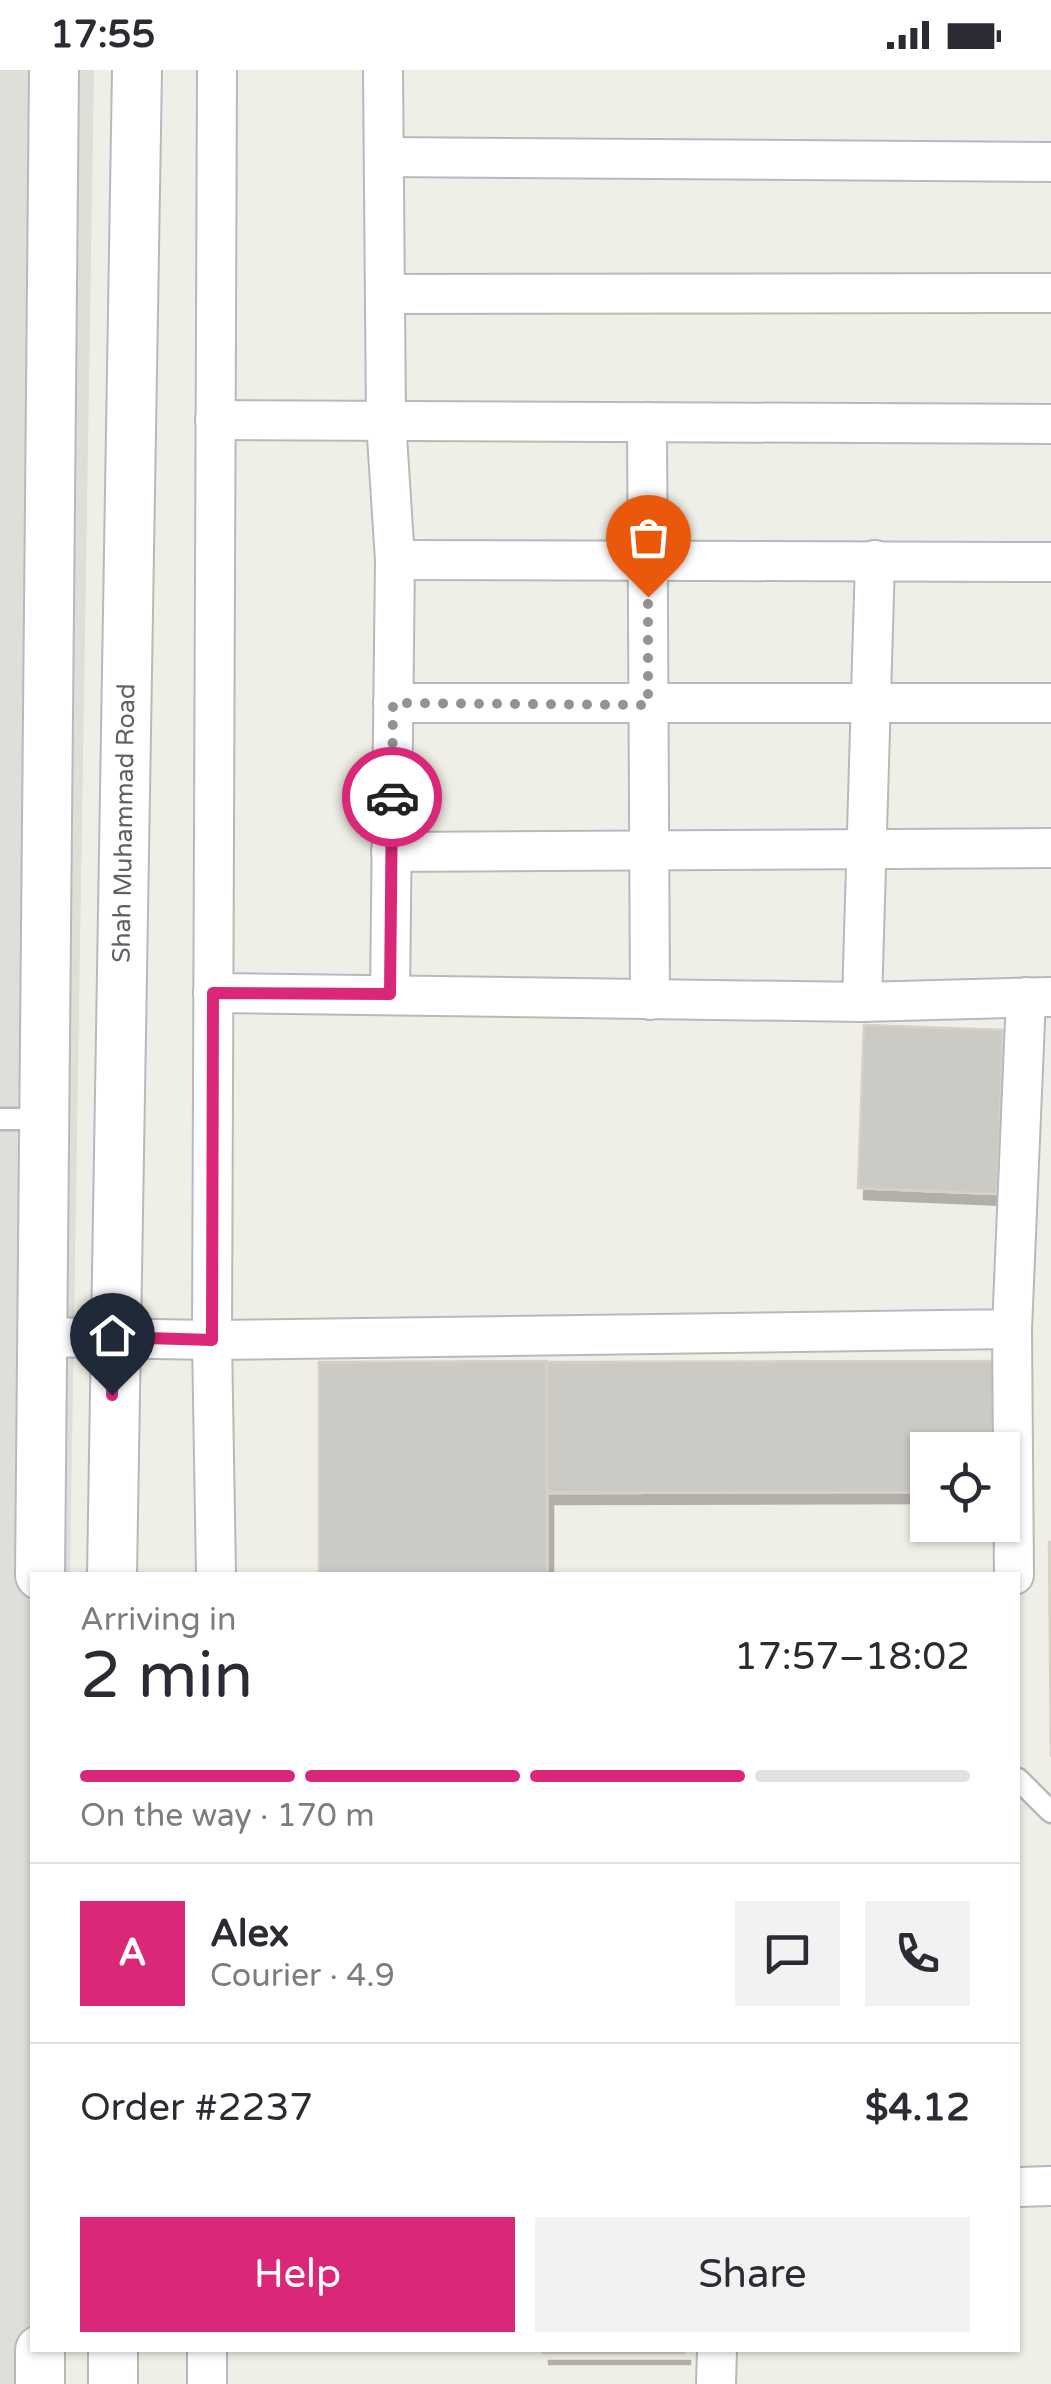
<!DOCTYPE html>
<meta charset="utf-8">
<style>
:root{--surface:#fff;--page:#f2f2f3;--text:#2b2b33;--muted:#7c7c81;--line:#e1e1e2;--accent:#db2777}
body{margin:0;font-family:"Varela Round",sans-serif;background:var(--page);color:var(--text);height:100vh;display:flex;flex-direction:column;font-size:38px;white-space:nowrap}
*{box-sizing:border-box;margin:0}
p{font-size:32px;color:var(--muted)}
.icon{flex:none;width:55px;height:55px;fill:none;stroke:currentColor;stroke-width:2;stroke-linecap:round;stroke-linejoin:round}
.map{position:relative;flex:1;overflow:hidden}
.sheet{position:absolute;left:30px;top:1502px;width:990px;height:780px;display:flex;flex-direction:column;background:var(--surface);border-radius:0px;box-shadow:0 2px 8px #0004}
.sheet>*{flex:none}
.buttons{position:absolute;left:910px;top:1362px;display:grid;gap:20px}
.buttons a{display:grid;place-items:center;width:110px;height:110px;border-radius:0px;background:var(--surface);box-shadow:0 2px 8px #0004;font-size:50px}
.pin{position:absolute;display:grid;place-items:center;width:85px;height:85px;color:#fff;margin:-102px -42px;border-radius:50% 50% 50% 0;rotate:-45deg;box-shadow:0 0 10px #0007}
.pin .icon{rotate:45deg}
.courier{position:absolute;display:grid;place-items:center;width:100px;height:100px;margin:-50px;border:8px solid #db2777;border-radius:50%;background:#fff;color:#222;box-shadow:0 2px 12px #0007}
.headline em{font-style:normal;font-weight:600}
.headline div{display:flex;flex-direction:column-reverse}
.headline{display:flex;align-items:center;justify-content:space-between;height:170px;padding:0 50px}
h1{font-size:65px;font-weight:600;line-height:75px}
.bar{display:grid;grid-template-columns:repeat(4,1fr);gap:15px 10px;align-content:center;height:120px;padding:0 50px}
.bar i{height:12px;border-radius:8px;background:var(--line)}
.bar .current{background:var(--accent)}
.bar p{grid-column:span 4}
.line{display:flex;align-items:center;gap:25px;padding:0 50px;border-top:2px solid var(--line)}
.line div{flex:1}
.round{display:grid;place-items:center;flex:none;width:105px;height:105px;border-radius:0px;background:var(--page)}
.button{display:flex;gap:20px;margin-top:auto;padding:20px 50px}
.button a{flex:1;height:115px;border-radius:0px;background:var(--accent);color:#fff;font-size:40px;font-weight:600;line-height:115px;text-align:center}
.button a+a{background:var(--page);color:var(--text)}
.status{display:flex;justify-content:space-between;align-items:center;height:70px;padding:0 50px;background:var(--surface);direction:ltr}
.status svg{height:28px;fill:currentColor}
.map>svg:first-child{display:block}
.industrial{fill:#dfded9}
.building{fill:#cccac4;stroke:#d5d1c5;stroke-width:2.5;filter:url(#shadow)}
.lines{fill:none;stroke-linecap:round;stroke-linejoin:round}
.service-casing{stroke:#b7b9bd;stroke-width:25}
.minor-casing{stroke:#b7b9bd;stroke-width:42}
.tertiary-casing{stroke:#b7b9bd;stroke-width:52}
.service{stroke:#fff;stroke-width:20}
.minor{stroke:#fff;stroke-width:38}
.tertiary{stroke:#fff;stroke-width:48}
.done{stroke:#919394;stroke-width:10;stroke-dasharray:0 18}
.route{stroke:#db2777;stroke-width:12}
.labels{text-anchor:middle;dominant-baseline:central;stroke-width:8;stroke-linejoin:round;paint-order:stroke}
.street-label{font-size:25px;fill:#5e6267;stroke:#fff}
</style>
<div class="status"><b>17:55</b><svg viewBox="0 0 49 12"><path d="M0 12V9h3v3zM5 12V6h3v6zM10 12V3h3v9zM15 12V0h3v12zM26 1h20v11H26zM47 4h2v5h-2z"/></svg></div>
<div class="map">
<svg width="1051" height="2314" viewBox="0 0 1051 2314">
<defs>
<filter id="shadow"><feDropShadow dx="6" dy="11" stdDeviation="0" flood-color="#0004"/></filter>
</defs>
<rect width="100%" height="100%" fill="#f0efe7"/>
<!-- industrial -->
<path class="industrial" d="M 0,0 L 94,0 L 70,1505 L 32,1505 L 32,2280 L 57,2314 L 0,2314 Z"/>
<!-- building -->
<g class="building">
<path d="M 864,955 L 1003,960 L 997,1124 L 858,1118 Z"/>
<path d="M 547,1291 L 547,1505 L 319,1505 L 319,1292 Z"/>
<path d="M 996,1291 L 996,1380 L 928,1380 L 928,1422 L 547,1423 L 547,1292 Z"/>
<path d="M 1049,1472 L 1051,1472 L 1051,1687 Z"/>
<rect x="543" y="2280" width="141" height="3"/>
</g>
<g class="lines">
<!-- service casing -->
<g class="service-casing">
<g id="service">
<path d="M 0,1049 L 43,1049"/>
<path d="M 1018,1709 L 1051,1742"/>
</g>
</g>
<!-- minor casing -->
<g class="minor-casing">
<g id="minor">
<path d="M 383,0 L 386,351 L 395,490 L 390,924"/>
<path d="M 384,87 L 1051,92"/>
<path d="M 385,224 L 1051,223"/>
<path d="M 215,350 L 1051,354"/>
<path d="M 647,352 L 650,930"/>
<path d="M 395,490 L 1051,492"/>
<path d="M 393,633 L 1051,633"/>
<path d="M 391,782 L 1051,778"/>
<path d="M 213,923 L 862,932 L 1049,927"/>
<path d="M 862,932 L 875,490"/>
<path d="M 1012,1259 L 1014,1505"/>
<path d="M 40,1267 L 212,1270 L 1012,1259 L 1026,927"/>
<path d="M 216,1505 L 212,1270 L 217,0"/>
<path d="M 1018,2117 L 1051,2116"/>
<path d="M 207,2314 L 207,2280"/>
<path d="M 716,2314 L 717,2280"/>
</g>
</g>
<!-- tertiary casing -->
<g class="tertiary-casing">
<g id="tertiary">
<path d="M 40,1505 L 54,0"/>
<path d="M 112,1505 L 137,0"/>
<path d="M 40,2280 L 40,2314"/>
<path d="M 113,2280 L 113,2314"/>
</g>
</g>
<!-- service -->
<use href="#service" class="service"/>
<!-- minor -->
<use href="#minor" class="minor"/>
<!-- tertiary -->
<use href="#tertiary" class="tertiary"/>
</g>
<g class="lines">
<!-- done -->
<path class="done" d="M 392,727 L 393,633 L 648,635 L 648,527"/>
<!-- route -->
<path class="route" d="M 112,1325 L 114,1267 L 212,1270 L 213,923 L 390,924 L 392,727"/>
</g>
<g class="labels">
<!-- street labels -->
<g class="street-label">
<text transform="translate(124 753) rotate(-89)">Shah Muhammad Road</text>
</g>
</g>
</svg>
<div class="buttons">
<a><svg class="icon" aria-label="locate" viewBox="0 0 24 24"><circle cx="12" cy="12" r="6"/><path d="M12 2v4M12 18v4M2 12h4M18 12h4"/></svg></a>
</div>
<div class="pin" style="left:648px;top:527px;background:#ea580c"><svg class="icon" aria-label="bag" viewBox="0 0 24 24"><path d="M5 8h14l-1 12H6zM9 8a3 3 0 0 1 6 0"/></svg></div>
<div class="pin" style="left:112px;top:1325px;background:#1f2937"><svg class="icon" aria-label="home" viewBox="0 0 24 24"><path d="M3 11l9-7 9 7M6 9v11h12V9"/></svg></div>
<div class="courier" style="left:392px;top:727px"><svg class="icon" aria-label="car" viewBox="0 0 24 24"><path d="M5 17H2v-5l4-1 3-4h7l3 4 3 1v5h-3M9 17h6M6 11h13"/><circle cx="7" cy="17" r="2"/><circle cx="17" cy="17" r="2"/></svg></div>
<section class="sheet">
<div class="headline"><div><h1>2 min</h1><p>Arriving in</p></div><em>17:57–18:02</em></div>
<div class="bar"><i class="current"></i><i class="current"></i><i class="current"></i><i></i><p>On the way · 170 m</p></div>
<div class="line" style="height:180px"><b class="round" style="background:var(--accent);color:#fff">A</b><div><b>Alex</b><p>Courier · 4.9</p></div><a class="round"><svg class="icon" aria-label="chat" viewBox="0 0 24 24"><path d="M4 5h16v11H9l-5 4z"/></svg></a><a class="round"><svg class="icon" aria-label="phone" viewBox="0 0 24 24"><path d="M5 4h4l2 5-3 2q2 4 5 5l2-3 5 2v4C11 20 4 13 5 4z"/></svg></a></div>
<div class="line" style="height:130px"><div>Order #2237</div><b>$4.12</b></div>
<div class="button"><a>Help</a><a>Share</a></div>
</section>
</div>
